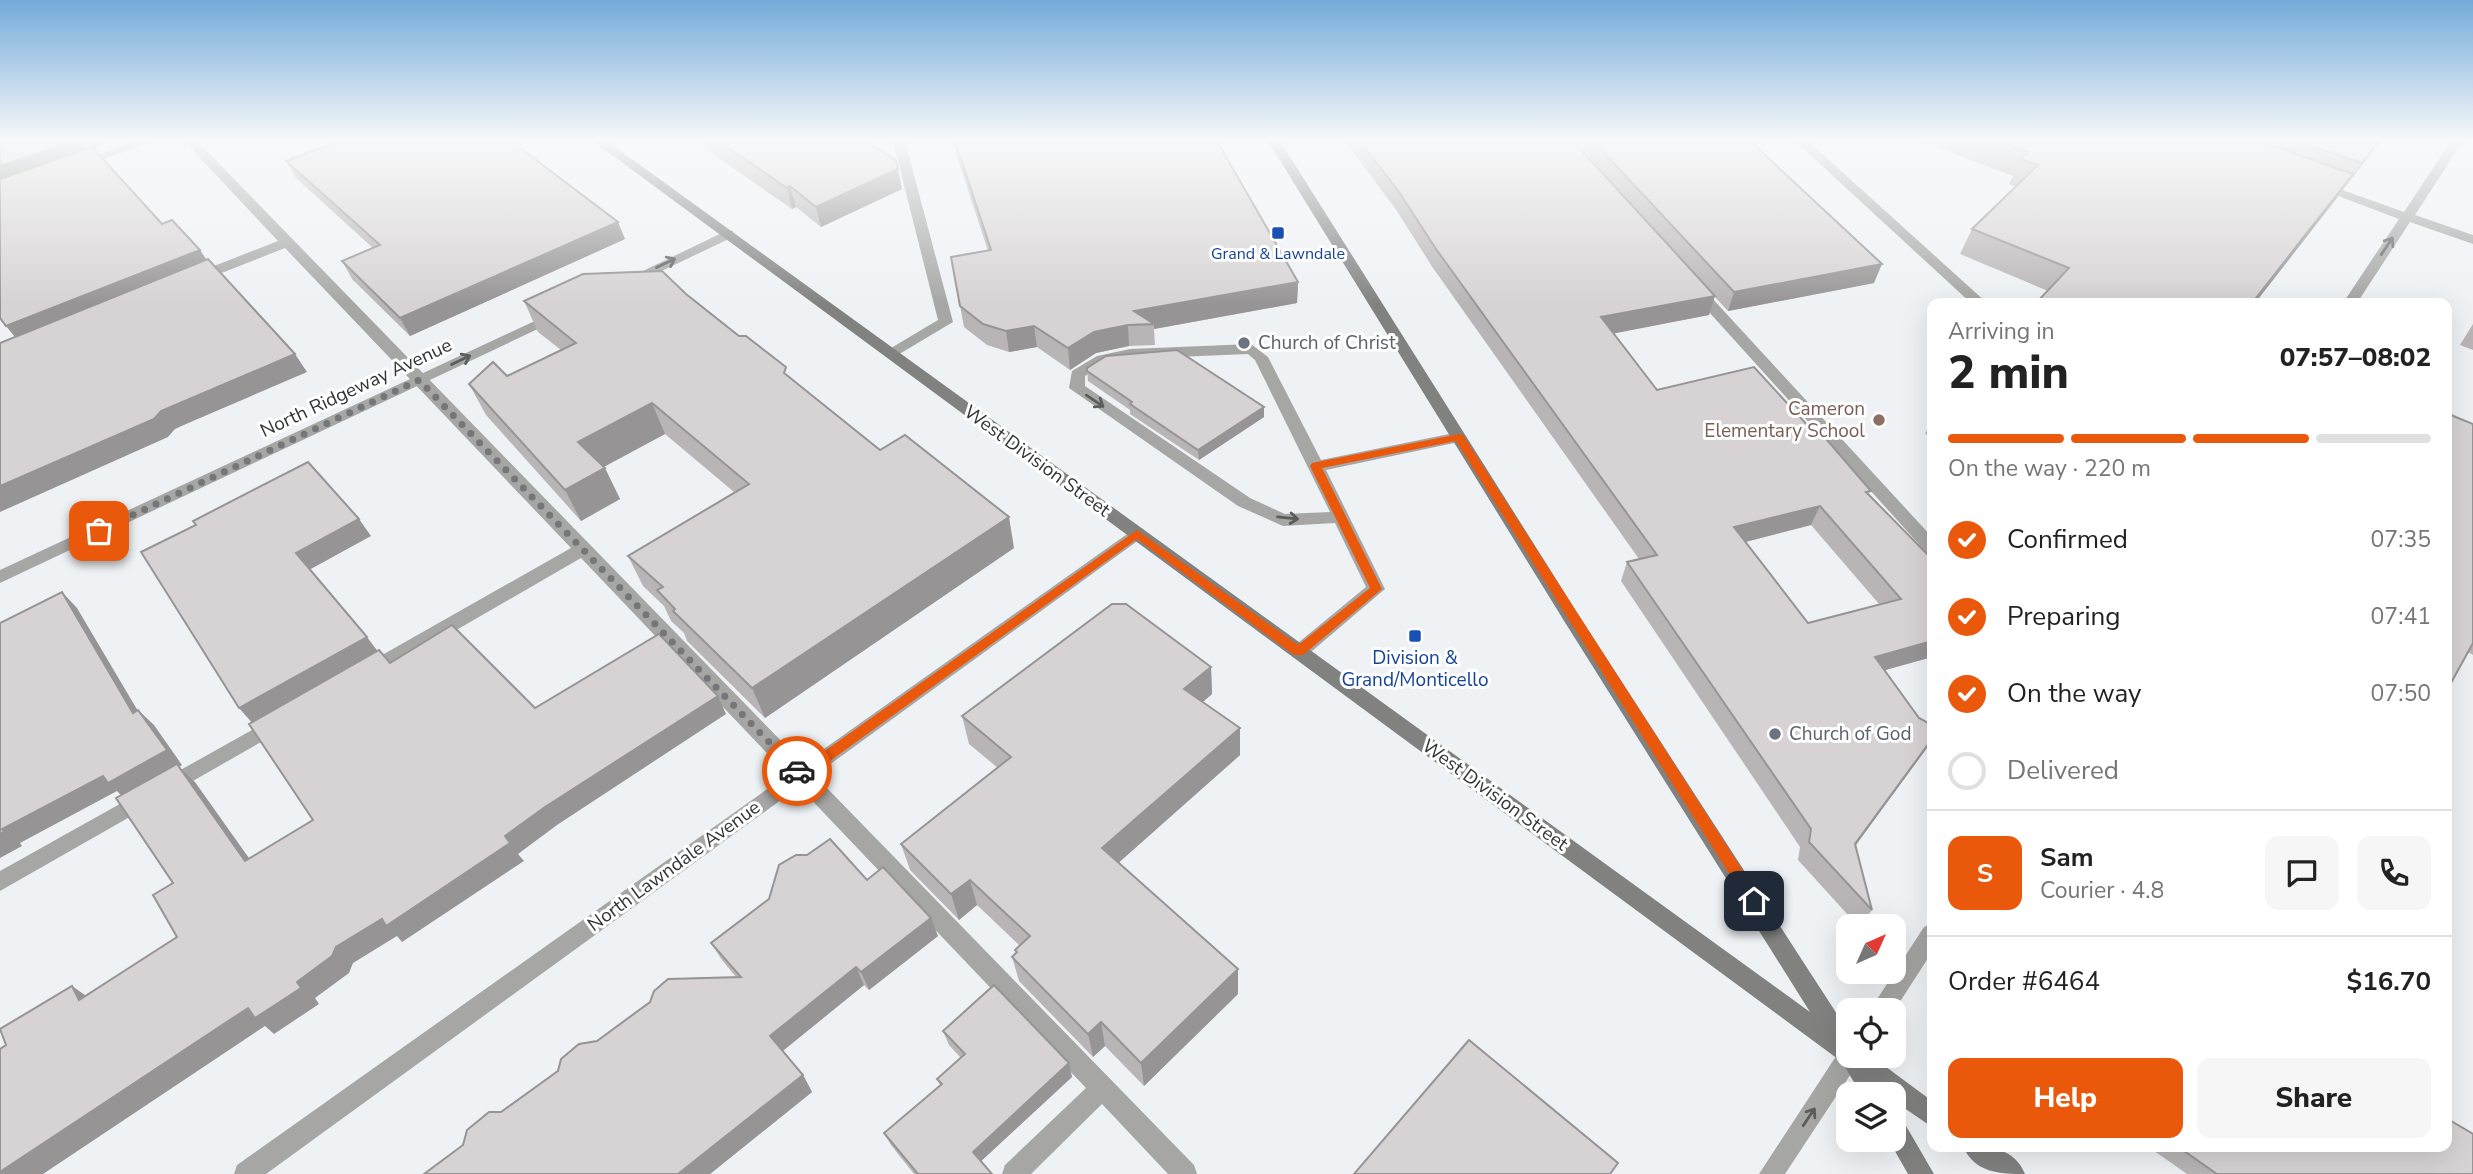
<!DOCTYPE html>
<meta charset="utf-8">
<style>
:root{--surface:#fff;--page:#f6f6f6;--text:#222;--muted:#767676;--line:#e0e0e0;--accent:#ea580c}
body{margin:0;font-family:"Nunito Sans",sans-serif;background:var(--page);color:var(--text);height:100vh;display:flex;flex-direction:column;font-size:26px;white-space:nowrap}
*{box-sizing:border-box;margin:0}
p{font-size:23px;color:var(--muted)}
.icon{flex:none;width:38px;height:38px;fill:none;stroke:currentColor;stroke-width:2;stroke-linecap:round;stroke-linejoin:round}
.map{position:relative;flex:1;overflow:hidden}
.drawer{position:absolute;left:1927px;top:298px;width:525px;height:854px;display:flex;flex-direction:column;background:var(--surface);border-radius:14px;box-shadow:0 7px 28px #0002}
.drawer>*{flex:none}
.needle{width:46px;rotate:45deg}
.fabs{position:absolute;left:1836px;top:914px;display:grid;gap:14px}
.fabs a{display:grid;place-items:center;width:70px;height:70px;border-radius:14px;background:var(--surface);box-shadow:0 7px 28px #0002;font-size:35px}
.pin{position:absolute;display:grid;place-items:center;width:60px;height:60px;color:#fff;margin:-30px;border-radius:14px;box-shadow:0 4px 10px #0006}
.courier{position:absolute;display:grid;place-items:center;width:70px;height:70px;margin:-35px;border:5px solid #ea580c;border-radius:50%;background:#fff;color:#222;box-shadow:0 2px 9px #0007}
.summary em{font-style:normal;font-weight:800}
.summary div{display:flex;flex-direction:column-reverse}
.summary{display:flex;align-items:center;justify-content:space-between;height:119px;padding:0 21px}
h1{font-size:46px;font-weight:800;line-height:52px}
.bar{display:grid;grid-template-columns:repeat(4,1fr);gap:10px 7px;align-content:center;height:84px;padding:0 21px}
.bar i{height:9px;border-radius:5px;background:var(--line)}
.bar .selected{background:var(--accent)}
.bar p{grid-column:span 4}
.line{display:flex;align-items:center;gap:18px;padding:0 21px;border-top:2px solid var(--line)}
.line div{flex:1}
.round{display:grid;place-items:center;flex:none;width:74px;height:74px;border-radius:14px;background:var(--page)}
ol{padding:0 21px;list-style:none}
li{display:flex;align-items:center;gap:21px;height:77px}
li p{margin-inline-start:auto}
li .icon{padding:7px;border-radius:50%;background:var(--accent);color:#fff;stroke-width:4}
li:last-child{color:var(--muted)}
li i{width:38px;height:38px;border:4px solid var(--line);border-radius:50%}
.primary-button{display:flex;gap:14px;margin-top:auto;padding:14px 21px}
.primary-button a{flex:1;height:80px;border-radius:14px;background:var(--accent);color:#fff;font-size:28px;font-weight:800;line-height:80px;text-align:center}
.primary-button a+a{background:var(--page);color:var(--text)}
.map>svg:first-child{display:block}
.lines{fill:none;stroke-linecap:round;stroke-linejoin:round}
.service{fill:#a6a6a5;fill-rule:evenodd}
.minor{fill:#a6a6a5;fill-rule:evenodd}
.tertiary{fill:#a6a6a5;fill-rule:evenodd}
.secondary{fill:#818280;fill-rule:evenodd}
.wall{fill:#b9b5b6;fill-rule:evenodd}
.shaded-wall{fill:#969494}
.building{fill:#d7d3d4;stroke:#969494;stroke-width:2;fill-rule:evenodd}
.oneway{stroke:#5b5c5c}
.route{fill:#ea580c}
.done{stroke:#757678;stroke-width:7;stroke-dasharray:0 12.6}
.transit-dot{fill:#1a4fb4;stroke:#fff;stroke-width:2.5}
.worship-dot{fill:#6b7280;stroke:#fff;stroke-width:2.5}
.education-dot{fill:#8d6e63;stroke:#fff;stroke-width:2.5}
.labels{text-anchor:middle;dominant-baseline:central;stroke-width:6;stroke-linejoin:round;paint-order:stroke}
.far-transit-label{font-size:16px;fill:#164399;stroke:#fff}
.worship-label{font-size:19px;fill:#5b616d;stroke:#fff;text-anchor:start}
.street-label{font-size:19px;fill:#333435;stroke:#fff}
.education-label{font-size:19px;fill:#785e54;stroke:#fff;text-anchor:end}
.transit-label{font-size:19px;fill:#164399;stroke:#fff}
</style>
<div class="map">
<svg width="2473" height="1174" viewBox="0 0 2473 1174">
<rect width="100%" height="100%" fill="#eff2f5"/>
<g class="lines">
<!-- service -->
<g class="service">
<path d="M 184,141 L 197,141 L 1194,1165 L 1197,1174 L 1168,1174 L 1102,1104 L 1031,1174 L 1002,1174 L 1005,1165 L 1086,1088 L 581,558 L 375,677 L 368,679 L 361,677 L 359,672 L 361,667 L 571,548 L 285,248 L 201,281 L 191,281 L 191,275 L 278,241 Z"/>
<path d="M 893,141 L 905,141 L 953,322 L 891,359 L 884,354 L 886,351 L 938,320 Z"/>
<path d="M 1795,141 L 1808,141 L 1987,303 L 1971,303 Z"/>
<path d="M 1695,284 L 1700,285 L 1932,537 L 1932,554 L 1926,552 L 1690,291 L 1690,285 Z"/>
<path d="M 1251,344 L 1268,357 L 1321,460 L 1459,432 L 1467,437 L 1459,442 L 1326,470 L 1385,589 L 1305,657 L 1293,657 L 1290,652 L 1293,647 L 1366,587 L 1335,523 L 1283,526 L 1238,506 L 1069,388 L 1072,371 L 1097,356 L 1130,349 ZM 1248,354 L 1255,360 L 1330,512 L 1285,514 L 1250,498 L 1085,386 L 1085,376 L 1106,363 L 1130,359 Z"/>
<path d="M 277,716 L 284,719 L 287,724 L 284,729 L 0,891 L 0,871 Z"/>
</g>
<!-- minor -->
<g class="minor">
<path d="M 2451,141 L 2463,141 L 2415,215 L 2473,235 L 2473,244 L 2410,222 L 2357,303 L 2343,303 L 2399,219 L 2312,186 L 2313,183 L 2323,183 L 2404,212 Z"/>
<path d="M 728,230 L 733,231 L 733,237 L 632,285 L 622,285 L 620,282 Z"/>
<path d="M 554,312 L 561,316 L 559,319 L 0,583 L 0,570 Z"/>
<path d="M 1137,527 L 1143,529 L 1145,533 L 1143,537 L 266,1174 L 234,1174 L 237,1165 Z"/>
<path d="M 1932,924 L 1932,952 L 1894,1011 L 1870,1010 L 1924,927 Z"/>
<path d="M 1848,1045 L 1848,1055 L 1861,1055 L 1858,1063 L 1785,1174 L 1759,1174 L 1842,1047 Z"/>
</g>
<!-- tertiary -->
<path class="tertiary" d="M 134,141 L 152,141 L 83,167 L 79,168 L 73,164 Z"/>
<!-- secondary -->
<g class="secondary">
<path d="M 593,141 L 607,141 L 1810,1012 L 1566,624 L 1268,141 L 1280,141 L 1578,614 L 1848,1031 L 1848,1055 L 1870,1055 L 1932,1101 L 1932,1127 L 1894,1101 L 1894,1094 L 1861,1094 L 1842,1062 Z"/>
<path d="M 1894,1115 L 1902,1119 L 1934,1174 L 1908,1174 L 1888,1139 L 1894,1139 Z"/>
<path d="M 1963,1146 C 1988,1146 2014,1147 2025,1174 C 2000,1174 1974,1173 1963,1146 Z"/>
</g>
</g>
<!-- wall -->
<g class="wall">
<path d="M 329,141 L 514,141 L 515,144 L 625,239 L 410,336 L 352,279 L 342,261 L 373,248 L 296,178 L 286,161 L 330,144 Z"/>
<path d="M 704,141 L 866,141 L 902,189 L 821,227 L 796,207 L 792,209 L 707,150 Z"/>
<path d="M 952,141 L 1217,141 L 1298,282 L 1297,303 L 1154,329 L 1155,345 L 1129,346 L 1096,353 L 1070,370 L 1037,347 L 1009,352 L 987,345 L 964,327 L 951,257 L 988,251 Z"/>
<path d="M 1345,141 L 1750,141 L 1874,283 L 1728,311 L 1714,296 L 1709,315 L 1613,333 L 1657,390 L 1869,496 L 1932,559 L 1932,657 L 1885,670 L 1919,718 L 1932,725 L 1932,740 L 1856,845 L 1872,910 L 1860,926 L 1858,926 L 1798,860 L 1800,847 L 1621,581 L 1627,562 L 1639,559 L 1433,268 L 1397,211 ZM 1811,525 L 1879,604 L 1808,623 L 1745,542 Z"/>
<path d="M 1920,141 L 2381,141 L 2255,303 L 2036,303 L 2048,291 L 1960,254 L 1972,229 L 2016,187 L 2009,184 L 2013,176 Z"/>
<path d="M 686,294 L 880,450 L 1014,548 L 765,718 L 687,641 L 684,633 L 671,621 L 664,606 L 643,586 L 628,556 L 734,492 L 665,434 L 604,467 L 620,499 L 581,521 L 486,415 L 469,384 L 507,376 L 561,350 L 538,332 L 524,301 Z"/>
<path d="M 2473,324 L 2473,350 L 2460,345 Z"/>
<path d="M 1087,368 L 1264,417 L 1199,460 L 1130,414 L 1130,410 L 1088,381 Z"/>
<path d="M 1932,420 L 1932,437 L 1925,434 Z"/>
<path d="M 2473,424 L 2473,655 L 2468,652 Z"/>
<path d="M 1211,667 L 1212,694 L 1203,702 L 1240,728 L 1240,755 L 1119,862 L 1238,994 L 1144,1086 L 1105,1046 L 1093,1057 L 1019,981 L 1012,957 L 1016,954 L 1015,950 L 1020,946 L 977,905 L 959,920 L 910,870 L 901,844 L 998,768 L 969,744 L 962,716 Z"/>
<path d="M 867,880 L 938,936 L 869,990 L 864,985 L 783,1051 L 803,1075 L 812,1092 L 710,1174 L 424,1174 L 463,1145 L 501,1112 L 597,1041 L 736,977 L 722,960 L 711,943 Z"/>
<path d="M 943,1031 L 1072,1077 L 981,1161 L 992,1174 L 914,1174 L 891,1145 L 884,1133 L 940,1085 L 937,1079 L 961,1058 L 949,1045 Z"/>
<path d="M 2147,1146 L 2446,1146 L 2473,1174 L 2187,1174 Z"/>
</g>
<!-- shaded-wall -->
<g class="shaded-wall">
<path d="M 73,141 L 102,141 L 93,150 L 0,185 L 0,166 Z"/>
<path d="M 2379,141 L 2381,141 L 2344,188 L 2362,163 Z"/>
<path d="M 898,169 L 902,189 L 821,227 L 816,207 Z"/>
<path d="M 2353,174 L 2336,199 L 2255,303 L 2252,303 Z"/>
<path d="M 790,186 L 796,207 L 792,209 L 787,188 Z"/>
<path d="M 618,222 L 625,239 L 410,336 L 400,318 Z"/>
<path d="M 200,250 L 210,265 L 19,342 L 6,326 Z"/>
<path d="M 1882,264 L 1874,283 L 1728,311 L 1734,292 Z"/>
<path d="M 1298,282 L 1297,303 L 1154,329 L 1154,324 L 1134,311 Z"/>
<path d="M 1715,296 L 1709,315 L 1596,337 L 1601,317 Z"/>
<path d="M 1128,325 L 1129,346 L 1096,353 L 1070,370 L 1068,348 L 1094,332 Z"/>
<path d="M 1034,326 L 1037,347 L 1009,352 L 1006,331 Z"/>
<path d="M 295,354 L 307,372 L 186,424 L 175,429 L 168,437 L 0,512 L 0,486 L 161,411 Z"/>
<path d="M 652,403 L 665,434 L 592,473 L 578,442 Z"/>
<path d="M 1264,407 L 1264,417 L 1199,460 L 1198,450 Z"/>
<path d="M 605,468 L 620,499 L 581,521 L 565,490 Z"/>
<path d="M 1820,506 L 1811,525 L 1726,547 L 1734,527 Z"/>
<path d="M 1009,517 L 1014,548 L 765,718 L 752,688 Z"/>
<path d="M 359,519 L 371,536 L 309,570 L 296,553 Z"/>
<path d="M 62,592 L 77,608 L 148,728 L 133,713 Z"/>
<path d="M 367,637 L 379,653 L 254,725 L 239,708 Z"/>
<path d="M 1932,641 L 1932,657 L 1864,676 L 1875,657 Z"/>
<path d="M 1211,667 L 1212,694 L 1186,716 L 1184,689 Z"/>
<path d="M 718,696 L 726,714 L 557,825 L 518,854 L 524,861 L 402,942 L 397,936 L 353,963 L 349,973 L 315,998 L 319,1004 L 274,1034 L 265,1026 L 43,1174 L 0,1174 L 0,1172 L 248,1008 L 297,982 L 336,947 L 505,836 L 545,807 Z"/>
<path d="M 138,710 L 154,725 L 182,765 L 179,767 L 195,782 L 263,878 L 124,798 L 117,791 L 20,843 L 22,846 L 0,858 L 0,834 L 2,829 Z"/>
<path d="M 1240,728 L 1240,755 L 1106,874 L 1102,848 Z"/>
<path d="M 1932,739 L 1927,748 L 1844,861 L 1855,844 Z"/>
<path d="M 970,880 L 977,905 L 959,920 L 951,894 Z"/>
<path d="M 931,918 L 938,936 L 869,990 L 861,972 Z"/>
<path d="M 856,967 L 864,985 L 780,1053 L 770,1036 Z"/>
<path d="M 1238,969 L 1238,994 L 1144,1086 L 1141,1063 Z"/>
<path d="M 72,986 L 95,1002 L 79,1000 Z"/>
<path d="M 1101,1022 L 1105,1046 L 1093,1057 L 1088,1034 Z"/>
<path d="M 1069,1063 L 1072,1077 L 978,1164 L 973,1152 Z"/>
<path d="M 803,1075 L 812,1092 L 710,1174 L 678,1174 Z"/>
</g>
<!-- building -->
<g class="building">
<path d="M 0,141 L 73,141 L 0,166 Z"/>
<path d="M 335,141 L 511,141 L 618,222 L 400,318 L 342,261 L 380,245 L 286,161 L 336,142 Z"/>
<path d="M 718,141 L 866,141 L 896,160 L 898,169 L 816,207 L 790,186 L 787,188 Z"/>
<path d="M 955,141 L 1217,141 L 1298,282 L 1134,311 L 1154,324 L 1128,325 L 1094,332 L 1068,348 L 1034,326 L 1006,331 L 983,324 L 960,306 L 951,257 L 991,250 Z"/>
<path d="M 1360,141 L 1573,141 L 1715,296 L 1601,317 L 1657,390 L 1754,367 L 1809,427 L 1815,426 L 1871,491 L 1866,492 L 1932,559 L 1932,641 L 1875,657 L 1919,718 L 1932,725 L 1932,739 L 1855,844 L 1872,910 L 1809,842 L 1811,829 L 1627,562 L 1657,555 L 1436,249 L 1399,192 ZM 1820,506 L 1901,599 L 1808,623 L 1734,527 Z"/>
<path d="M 1593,141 L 1750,141 L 1882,264 L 1734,292 Z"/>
<path d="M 1998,141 L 2259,141 L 2353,174 L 2252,303 L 2036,303 L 2069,268 L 1972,229 L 2038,165 L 2021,159 L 2028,152 Z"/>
<path d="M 2296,141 L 2379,141 L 2362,163 Z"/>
<path d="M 92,147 L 162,224 L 172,220 L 200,250 L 6,326 L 0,318 L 0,179 Z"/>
<path d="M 208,259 L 295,354 L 173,406 L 161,411 L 154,419 L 0,486 L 0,343 Z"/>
<path d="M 662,271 L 686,294 L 739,336 L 746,336 L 755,343 L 786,367 L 784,373 L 880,450 L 905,435 L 1009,517 L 752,688 L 673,611 L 675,609 L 657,590 L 663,587 L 628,556 L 749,484 L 652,403 L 578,442 L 605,468 L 565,490 L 469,384 L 493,362 L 507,376 L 576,343 L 524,301 L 583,274 Z"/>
<path d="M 1177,350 L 1264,407 L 1198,450 L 1130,404 L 1132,402 L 1087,371 L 1087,368 L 1106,356 Z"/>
<path d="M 2446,413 L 2473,424 L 2473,643 L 2446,692 Z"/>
<path d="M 308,462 L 359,519 L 296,553 L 367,637 L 239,708 L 141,552 L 196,525 L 193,521 Z"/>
<path d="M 62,592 L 133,713 L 138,710 L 167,750 L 108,783 L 103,776 L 2,829 L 4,832 L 0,834 L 0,623 Z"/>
<path d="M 1112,604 L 1126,604 L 1211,667 L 1184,689 L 1240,728 L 1102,848 L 1238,969 L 1141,1063 L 1101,1022 L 1088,1034 L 1012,957 L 1017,952 L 1015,950 L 1030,936 L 970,880 L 951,894 L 901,844 L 1011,757 L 962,716 Z"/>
<path d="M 452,625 L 535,708 L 659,634 L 718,696 L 545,807 L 505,836 L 510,843 L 386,926 L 382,919 L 336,947 L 332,956 L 297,982 L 301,988 L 255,1018 L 248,1008 L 0,1172 L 0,1049 L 6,1045 L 0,1029 L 72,986 L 79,1000 L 177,937 L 153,895 L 173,883 L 116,798 L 177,764 L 245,861 L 313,820 L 249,724 L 379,650 L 390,663 Z"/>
<path d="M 830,839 L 867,880 L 883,867 L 931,918 L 861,972 L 856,967 L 770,1036 L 803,1075 L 678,1174 L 424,1174 L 463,1145 L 467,1130 L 489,1112 L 501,1112 L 558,1071 L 561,1059 L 579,1044 L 597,1041 L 650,1002 L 654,991 L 668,979 L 741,977 L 711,943 L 769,899 L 779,865 L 796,855 L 807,855 Z"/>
<path d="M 994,985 L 1069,1063 L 973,1152 L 992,1174 L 918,1174 L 884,1133 L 942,1084 L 937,1079 L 965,1054 L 943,1031 Z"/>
<path d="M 1469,1040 L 1618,1163 L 1610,1174 L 1354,1174 Z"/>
<path d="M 2446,1118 L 2473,1134 L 2473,1174 L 2217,1174 L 2177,1146 L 2446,1146 Z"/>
</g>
<!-- one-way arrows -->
<defs><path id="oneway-shaft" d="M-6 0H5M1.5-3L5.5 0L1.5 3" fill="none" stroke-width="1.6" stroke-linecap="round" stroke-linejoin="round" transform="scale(1.75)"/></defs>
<g class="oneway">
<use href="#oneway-shaft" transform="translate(2387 246) rotate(-56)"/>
<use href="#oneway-shaft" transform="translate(666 263) rotate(-25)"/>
<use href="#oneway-shaft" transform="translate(461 360) rotate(-25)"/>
<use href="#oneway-shaft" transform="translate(1095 401) rotate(34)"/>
<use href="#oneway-shaft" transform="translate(1288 518) rotate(6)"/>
<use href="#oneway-shaft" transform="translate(1809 1117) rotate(-56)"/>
</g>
<!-- sky -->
<linearGradient id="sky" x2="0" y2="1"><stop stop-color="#73aad9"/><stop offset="0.46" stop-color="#f8f9fa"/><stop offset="1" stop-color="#f8f9fa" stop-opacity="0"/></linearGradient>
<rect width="2473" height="305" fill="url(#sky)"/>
<!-- route -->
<path class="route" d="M 1459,434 L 1463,435 L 1759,896 L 1759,905 L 1749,905 L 1456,441 L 1322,468 L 1382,589 L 1303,655 L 1294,655 L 1137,539 L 805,779 L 801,780 L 793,775 L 793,767 L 802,767 L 1137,530 L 1298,645 L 1370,588 L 1310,466 L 1312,463 Z"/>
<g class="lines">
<!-- done -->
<path class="done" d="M 99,531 L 419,380 L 797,771"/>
</g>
<!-- markers -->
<g class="transit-dot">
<rect x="1271" y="226" width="14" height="14" rx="3.5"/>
<rect x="1408" y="629" width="14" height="14" rx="3.5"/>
</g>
<g class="worship-dot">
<circle cx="1244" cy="343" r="7"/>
<circle cx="1775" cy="734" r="7"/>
</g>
<circle class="education-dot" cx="1879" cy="420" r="7"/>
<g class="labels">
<!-- far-transit labels -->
<g class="far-transit-label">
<text x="1278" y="254">Grand &amp; Lawndale</text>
</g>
<!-- worship labels -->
<g class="worship-label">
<text x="1258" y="343">Church of Christ</text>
<text x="1789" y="734">Church of God</text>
</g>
<!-- street labels -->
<g class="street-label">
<text transform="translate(356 388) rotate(-25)">North Ridgeway Avenue</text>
<text transform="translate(1037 461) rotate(36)">West Division Street</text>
<text transform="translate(1495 795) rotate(36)">West Division Street</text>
<text transform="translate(674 866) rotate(-36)">North Lawndale Avenue</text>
</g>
<!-- education labels -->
<g class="education-label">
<text x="1865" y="409">Cameron<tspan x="1865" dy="22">Elementary School</tspan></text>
</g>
<!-- transit labels -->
<g class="transit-label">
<text x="1415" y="658">Division &amp;<tspan x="1415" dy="22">Grand/Monticello</tspan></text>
</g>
</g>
</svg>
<div class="fabs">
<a><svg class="needle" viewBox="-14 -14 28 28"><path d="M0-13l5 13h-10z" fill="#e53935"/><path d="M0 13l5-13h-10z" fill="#767676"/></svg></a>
<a><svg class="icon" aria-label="locate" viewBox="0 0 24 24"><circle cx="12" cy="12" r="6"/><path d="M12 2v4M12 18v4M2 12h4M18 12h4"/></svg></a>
<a><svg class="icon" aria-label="layers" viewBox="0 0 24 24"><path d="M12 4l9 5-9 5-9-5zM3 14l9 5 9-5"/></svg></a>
</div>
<div class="pin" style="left:99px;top:531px;background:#ea580c"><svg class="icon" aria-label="bag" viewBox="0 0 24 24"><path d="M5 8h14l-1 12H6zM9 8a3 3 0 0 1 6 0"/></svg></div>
<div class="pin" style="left:1754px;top:901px;background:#1f2937"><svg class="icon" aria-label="home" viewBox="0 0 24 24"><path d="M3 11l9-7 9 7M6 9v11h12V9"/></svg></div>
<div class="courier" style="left:797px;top:771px"><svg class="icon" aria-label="car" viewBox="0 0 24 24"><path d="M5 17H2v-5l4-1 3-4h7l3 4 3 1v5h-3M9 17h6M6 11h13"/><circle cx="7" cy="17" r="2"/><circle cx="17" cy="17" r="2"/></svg></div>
<section class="drawer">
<div class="summary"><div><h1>2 min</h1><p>Arriving in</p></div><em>07:57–08:02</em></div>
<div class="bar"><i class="selected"></i><i class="selected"></i><i class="selected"></i><i></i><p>On the way · 220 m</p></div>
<ol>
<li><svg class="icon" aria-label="check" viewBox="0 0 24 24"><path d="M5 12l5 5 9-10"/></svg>Confirmed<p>07:35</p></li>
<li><svg class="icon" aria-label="check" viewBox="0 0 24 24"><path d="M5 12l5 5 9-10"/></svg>Preparing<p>07:41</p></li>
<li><svg class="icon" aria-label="check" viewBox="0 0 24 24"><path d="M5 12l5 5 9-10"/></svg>On the way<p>07:50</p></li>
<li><i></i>Delivered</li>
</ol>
<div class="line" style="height:126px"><b class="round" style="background:var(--accent);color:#fff">S</b><div><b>Sam</b><p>Courier · 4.8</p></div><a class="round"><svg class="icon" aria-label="chat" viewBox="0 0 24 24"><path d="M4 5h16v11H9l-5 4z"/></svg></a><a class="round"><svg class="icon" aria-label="phone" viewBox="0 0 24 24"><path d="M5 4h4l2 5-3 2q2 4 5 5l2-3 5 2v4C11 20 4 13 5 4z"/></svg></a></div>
<div class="line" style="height:91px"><div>Order #6464</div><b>$16.70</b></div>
<div class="primary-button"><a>Help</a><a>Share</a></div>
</section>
</div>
